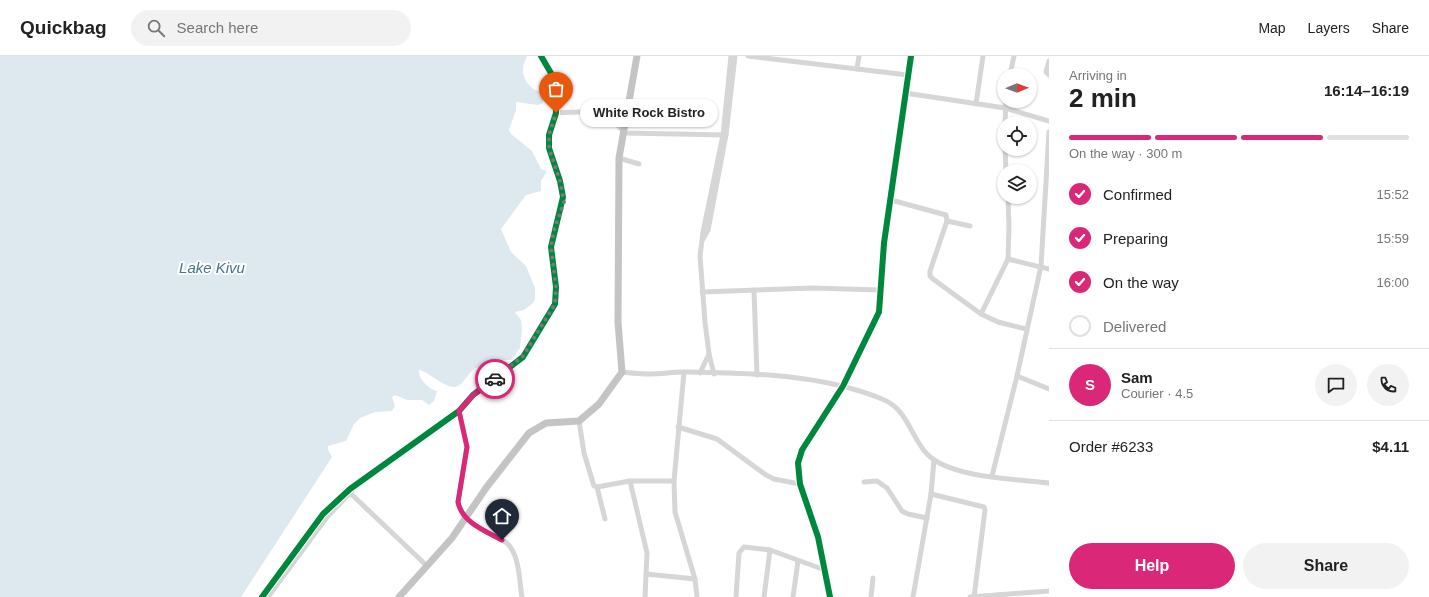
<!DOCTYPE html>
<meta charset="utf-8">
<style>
:root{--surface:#fff;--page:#f2f2f2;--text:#222;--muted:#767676;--line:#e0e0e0;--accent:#db2777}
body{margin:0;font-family:Arial,sans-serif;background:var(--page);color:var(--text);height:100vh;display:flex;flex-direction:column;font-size:15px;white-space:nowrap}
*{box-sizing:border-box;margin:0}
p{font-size:13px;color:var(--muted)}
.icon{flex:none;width:22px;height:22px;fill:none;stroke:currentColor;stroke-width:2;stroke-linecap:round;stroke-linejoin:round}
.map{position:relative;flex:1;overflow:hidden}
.side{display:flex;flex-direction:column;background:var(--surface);width:380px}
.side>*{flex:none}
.needle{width:26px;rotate:89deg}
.fabs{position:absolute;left:997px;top:12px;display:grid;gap:8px}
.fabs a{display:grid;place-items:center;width:40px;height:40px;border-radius:50%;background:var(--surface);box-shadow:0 1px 3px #0004;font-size:20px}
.pin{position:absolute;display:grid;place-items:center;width:34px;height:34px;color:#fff;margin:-41px -17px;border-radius:50% 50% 50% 0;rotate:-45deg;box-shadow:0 0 4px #0007}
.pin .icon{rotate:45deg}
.courier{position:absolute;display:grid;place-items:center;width:40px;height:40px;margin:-20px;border:3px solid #db2777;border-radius:50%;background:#fff;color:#222;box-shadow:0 1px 5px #0007}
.bubble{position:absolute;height:28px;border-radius:14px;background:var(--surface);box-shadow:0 1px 3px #0004;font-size:13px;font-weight:700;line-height:28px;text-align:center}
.head em{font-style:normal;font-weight:700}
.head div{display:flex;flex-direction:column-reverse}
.head{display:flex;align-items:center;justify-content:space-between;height:68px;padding:0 20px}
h1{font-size:26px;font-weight:700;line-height:30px}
.bar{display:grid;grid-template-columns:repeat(4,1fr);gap:6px 4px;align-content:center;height:48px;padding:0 20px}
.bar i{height:5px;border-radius:3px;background:var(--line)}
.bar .selected{background:var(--accent)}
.bar p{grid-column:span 4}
.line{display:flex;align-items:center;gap:10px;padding:0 20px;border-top:1px solid var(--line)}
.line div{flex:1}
.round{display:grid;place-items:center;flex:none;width:42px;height:42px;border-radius:21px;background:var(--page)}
ol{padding:0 20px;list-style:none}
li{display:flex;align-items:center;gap:12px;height:44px}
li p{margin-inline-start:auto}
li .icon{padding:4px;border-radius:50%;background:var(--accent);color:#fff;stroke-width:4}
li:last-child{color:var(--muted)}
li i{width:22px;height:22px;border:2px solid var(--line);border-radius:50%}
.primary-button{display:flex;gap:8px;margin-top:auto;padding:8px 20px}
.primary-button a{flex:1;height:46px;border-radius:24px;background:var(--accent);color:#fff;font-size:16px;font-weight:700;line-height:46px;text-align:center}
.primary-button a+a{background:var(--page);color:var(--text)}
header{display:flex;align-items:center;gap:24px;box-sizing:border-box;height:56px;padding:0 20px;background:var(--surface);border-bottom:1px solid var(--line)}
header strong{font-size:19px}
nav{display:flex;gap:22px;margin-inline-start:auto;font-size:14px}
.search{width:280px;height:36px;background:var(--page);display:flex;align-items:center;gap:10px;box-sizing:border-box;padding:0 14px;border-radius:22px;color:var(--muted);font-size:15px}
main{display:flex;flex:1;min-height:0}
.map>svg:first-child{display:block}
.water{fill:#dde9ef}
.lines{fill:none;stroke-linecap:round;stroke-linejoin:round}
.minor{stroke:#d6d6d6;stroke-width:5}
.highway{stroke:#c4c4c4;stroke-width:7}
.cycleway-casing{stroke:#fff;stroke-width:8}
.cycleway{stroke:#00873e;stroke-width:6}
.done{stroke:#7a7a7a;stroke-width:4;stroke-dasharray:0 7.2}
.route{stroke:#db2777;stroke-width:5}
.labels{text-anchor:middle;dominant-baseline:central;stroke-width:4;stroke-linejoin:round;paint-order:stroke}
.water-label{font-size:15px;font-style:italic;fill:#48738b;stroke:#fff}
</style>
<header>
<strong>Quickbag</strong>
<div class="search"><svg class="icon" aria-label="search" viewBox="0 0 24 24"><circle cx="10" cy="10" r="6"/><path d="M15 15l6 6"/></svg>Search here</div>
<nav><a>Map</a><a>Layers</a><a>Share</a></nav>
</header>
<main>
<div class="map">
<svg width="1049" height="541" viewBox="0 0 1049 541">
<rect width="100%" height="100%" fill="#fff"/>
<!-- water -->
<path class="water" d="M 0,0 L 527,0 C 526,4 523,8 523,12 C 522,24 533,37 543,35 L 543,47 L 538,49 L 516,46 L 516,54 L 509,74 L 511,78 L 532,95 L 541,113 L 547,115 L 541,125 L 541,135 L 526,139 L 501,173 L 511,196 L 526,210 L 535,232 L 535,243 L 533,247 L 524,254 L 515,256 L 521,264 L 522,274 L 520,292 L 511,304 L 499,304 L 488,309 L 475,312 C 469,317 466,323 461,328 C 450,339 431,316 419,314 C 418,323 429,333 437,335 L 434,345 L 429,349 L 422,344 L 407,344 L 395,339 L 392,341 L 395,350 L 392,355 L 375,356 L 360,362 L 354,368 L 346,385 L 328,390 L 328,394 L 332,401 L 241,541 L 0,541 Z"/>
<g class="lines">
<!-- minor -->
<g class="minor">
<path d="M 748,0 L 908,19"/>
<path d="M 1049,5 L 1046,16 L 1049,19"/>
<path d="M 857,13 L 859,0"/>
<path d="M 1010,19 L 1014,0"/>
<path d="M 905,37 L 1005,52 L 1049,65"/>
<path d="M 976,48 L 983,0"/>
<path d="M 556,57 C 572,57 595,52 609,61 C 615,65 620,72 625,77 L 726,79"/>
<path d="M 1005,67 L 1006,45"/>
<path d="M 1005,93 L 1006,115"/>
<path d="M 619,102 L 639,108"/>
<path d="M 891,144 L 946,159 L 947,165 L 930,215 L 930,220 L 933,223 L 981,258 L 998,266 L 1026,273"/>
<path d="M 947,165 L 970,170"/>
<path d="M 703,183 L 708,174 L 726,79 L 735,0"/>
<path d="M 1008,203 L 1049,213"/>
<path d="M 754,234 L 757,319"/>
<path d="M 702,236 L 814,232 L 880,234"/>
<path d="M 981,258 L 1008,203 L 1009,171 L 1008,141"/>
<path d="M 622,316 C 631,317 640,318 649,318 C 661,318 673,316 685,316 C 751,317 821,318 882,343 C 908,353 910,380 927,398 C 950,422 1016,423 1049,427"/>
<path d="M 684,316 L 674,425 L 675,456 L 695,523 L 697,541"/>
<path d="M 700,317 L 709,298"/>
<path d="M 714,318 L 709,298 L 705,266 L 700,200 L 703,176 L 723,79 L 731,0"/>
<path d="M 1017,320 L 1049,333"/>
<path d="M 459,355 L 467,391 L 458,446 C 462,468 490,477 507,487 C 520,500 519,524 522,541"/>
<path d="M 579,365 L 584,397 L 594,430 L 597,431 L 605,463"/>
<path d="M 678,371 L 717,383 L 766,419 L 774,423 L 800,428"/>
<path d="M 992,420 L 1017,320 L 1041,210 L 1049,76"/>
<path d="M 630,425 L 647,497 L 645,541"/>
<path d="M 864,426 L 877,425 L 887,432 L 902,455 L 908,458 L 927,462"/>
<path d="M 597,431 L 630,425 L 674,425"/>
<path d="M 348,435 L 426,509"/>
<path d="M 931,438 L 984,451 L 985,454 L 974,541"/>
<path d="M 646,518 L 695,523"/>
<path d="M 262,541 L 323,458 L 350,433 L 459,355 L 473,339 L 523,301 L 555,248 L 556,231 L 551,191 L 563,141 L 560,125 L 549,92 L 549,79 L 556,57 L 556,32 L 555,24 L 541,0"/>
<path d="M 268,541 L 327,461 L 352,435 L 353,431"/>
<path d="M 736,541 L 739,497 L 744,491 L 770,494 L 825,514"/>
<path d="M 764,541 L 770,494"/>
<path d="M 793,541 L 798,505"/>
<path d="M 830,541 L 818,481 L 800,428 L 798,407 L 802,394 L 843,330 L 879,256 L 884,187 L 911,0"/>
<path d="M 871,541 L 873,522"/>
<path d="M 913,541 L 931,438 L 934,404"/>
<path d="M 970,541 L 1049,535"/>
</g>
<!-- highway -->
<path class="highway" d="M 399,541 L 452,482 L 486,432 L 529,377 L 546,367 L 579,365 L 599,348 L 622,316 L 618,266 L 619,102 L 637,0"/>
<!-- cycleway casing -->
<g class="cycleway-casing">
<g id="cycleway">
<path d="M 262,541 L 323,458 L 350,433 L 459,355 L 473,339 L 523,301 L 555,248 L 556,231 L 551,191 L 563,141 L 560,125 L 549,92 L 549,79 L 556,57 L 556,32 L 555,24 L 541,0"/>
<path d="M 830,541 L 818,481 L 800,428 L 798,407 L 802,394 L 843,330 L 879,256 L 884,187 L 911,0"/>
</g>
</g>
<!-- cycleway -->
<use href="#cycleway" class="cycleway"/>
</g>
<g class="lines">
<!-- done -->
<path class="done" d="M 495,323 L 523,300 L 555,248 L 556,231 L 551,191 L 554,174 L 564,146 L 560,125 L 549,92 L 549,79 L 556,57"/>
<!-- route -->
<path class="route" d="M 495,323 L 473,339 L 459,355 L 467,391 L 458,446 C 462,467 486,475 502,484"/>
</g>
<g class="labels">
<!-- water labels -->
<g class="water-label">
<text x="212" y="211">Lake Kivu</text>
</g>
</g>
</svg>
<div class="fabs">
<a><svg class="needle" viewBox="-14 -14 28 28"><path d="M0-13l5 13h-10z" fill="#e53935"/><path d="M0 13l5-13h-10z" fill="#767676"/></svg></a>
<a><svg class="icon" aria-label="locate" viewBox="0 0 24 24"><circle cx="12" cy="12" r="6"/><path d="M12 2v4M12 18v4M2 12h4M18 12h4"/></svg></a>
<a><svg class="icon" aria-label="layers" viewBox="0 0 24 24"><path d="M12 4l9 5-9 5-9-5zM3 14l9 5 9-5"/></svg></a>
</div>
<div class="pin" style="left:556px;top:57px;background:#ea580c"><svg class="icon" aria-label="bag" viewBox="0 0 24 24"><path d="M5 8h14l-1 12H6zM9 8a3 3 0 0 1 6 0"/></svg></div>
<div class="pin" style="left:502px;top:484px;background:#1f2937"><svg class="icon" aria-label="home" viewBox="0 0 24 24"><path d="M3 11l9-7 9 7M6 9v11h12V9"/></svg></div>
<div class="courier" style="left:495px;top:323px"><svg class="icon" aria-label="car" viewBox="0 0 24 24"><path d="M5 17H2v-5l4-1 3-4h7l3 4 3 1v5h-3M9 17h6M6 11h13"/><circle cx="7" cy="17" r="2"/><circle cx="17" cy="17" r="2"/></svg></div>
<div class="bubble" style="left:580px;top:43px;width:138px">White Rock Bistro</div>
</div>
<section class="side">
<div class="head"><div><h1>2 min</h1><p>Arriving in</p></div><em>16:14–16:19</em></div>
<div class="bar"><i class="selected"></i><i class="selected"></i><i class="selected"></i><i></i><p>On the way · 300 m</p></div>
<ol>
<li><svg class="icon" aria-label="check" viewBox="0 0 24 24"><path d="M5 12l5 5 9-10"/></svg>Confirmed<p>15:52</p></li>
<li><svg class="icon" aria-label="check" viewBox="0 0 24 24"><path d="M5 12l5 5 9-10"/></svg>Preparing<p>15:59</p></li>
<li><svg class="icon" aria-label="check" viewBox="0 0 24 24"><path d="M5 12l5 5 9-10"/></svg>On the way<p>16:00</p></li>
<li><i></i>Delivered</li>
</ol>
<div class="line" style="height:72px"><b class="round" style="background:var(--accent);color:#fff">S</b><div><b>Sam</b><p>Courier · 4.5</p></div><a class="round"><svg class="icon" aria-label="chat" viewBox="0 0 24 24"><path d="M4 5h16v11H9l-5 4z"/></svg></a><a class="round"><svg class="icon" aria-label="phone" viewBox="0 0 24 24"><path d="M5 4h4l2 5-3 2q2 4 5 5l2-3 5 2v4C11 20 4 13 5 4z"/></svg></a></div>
<div class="line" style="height:52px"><div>Order #6233</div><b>$4.11</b></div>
<div class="primary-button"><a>Help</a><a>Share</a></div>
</section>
</main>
